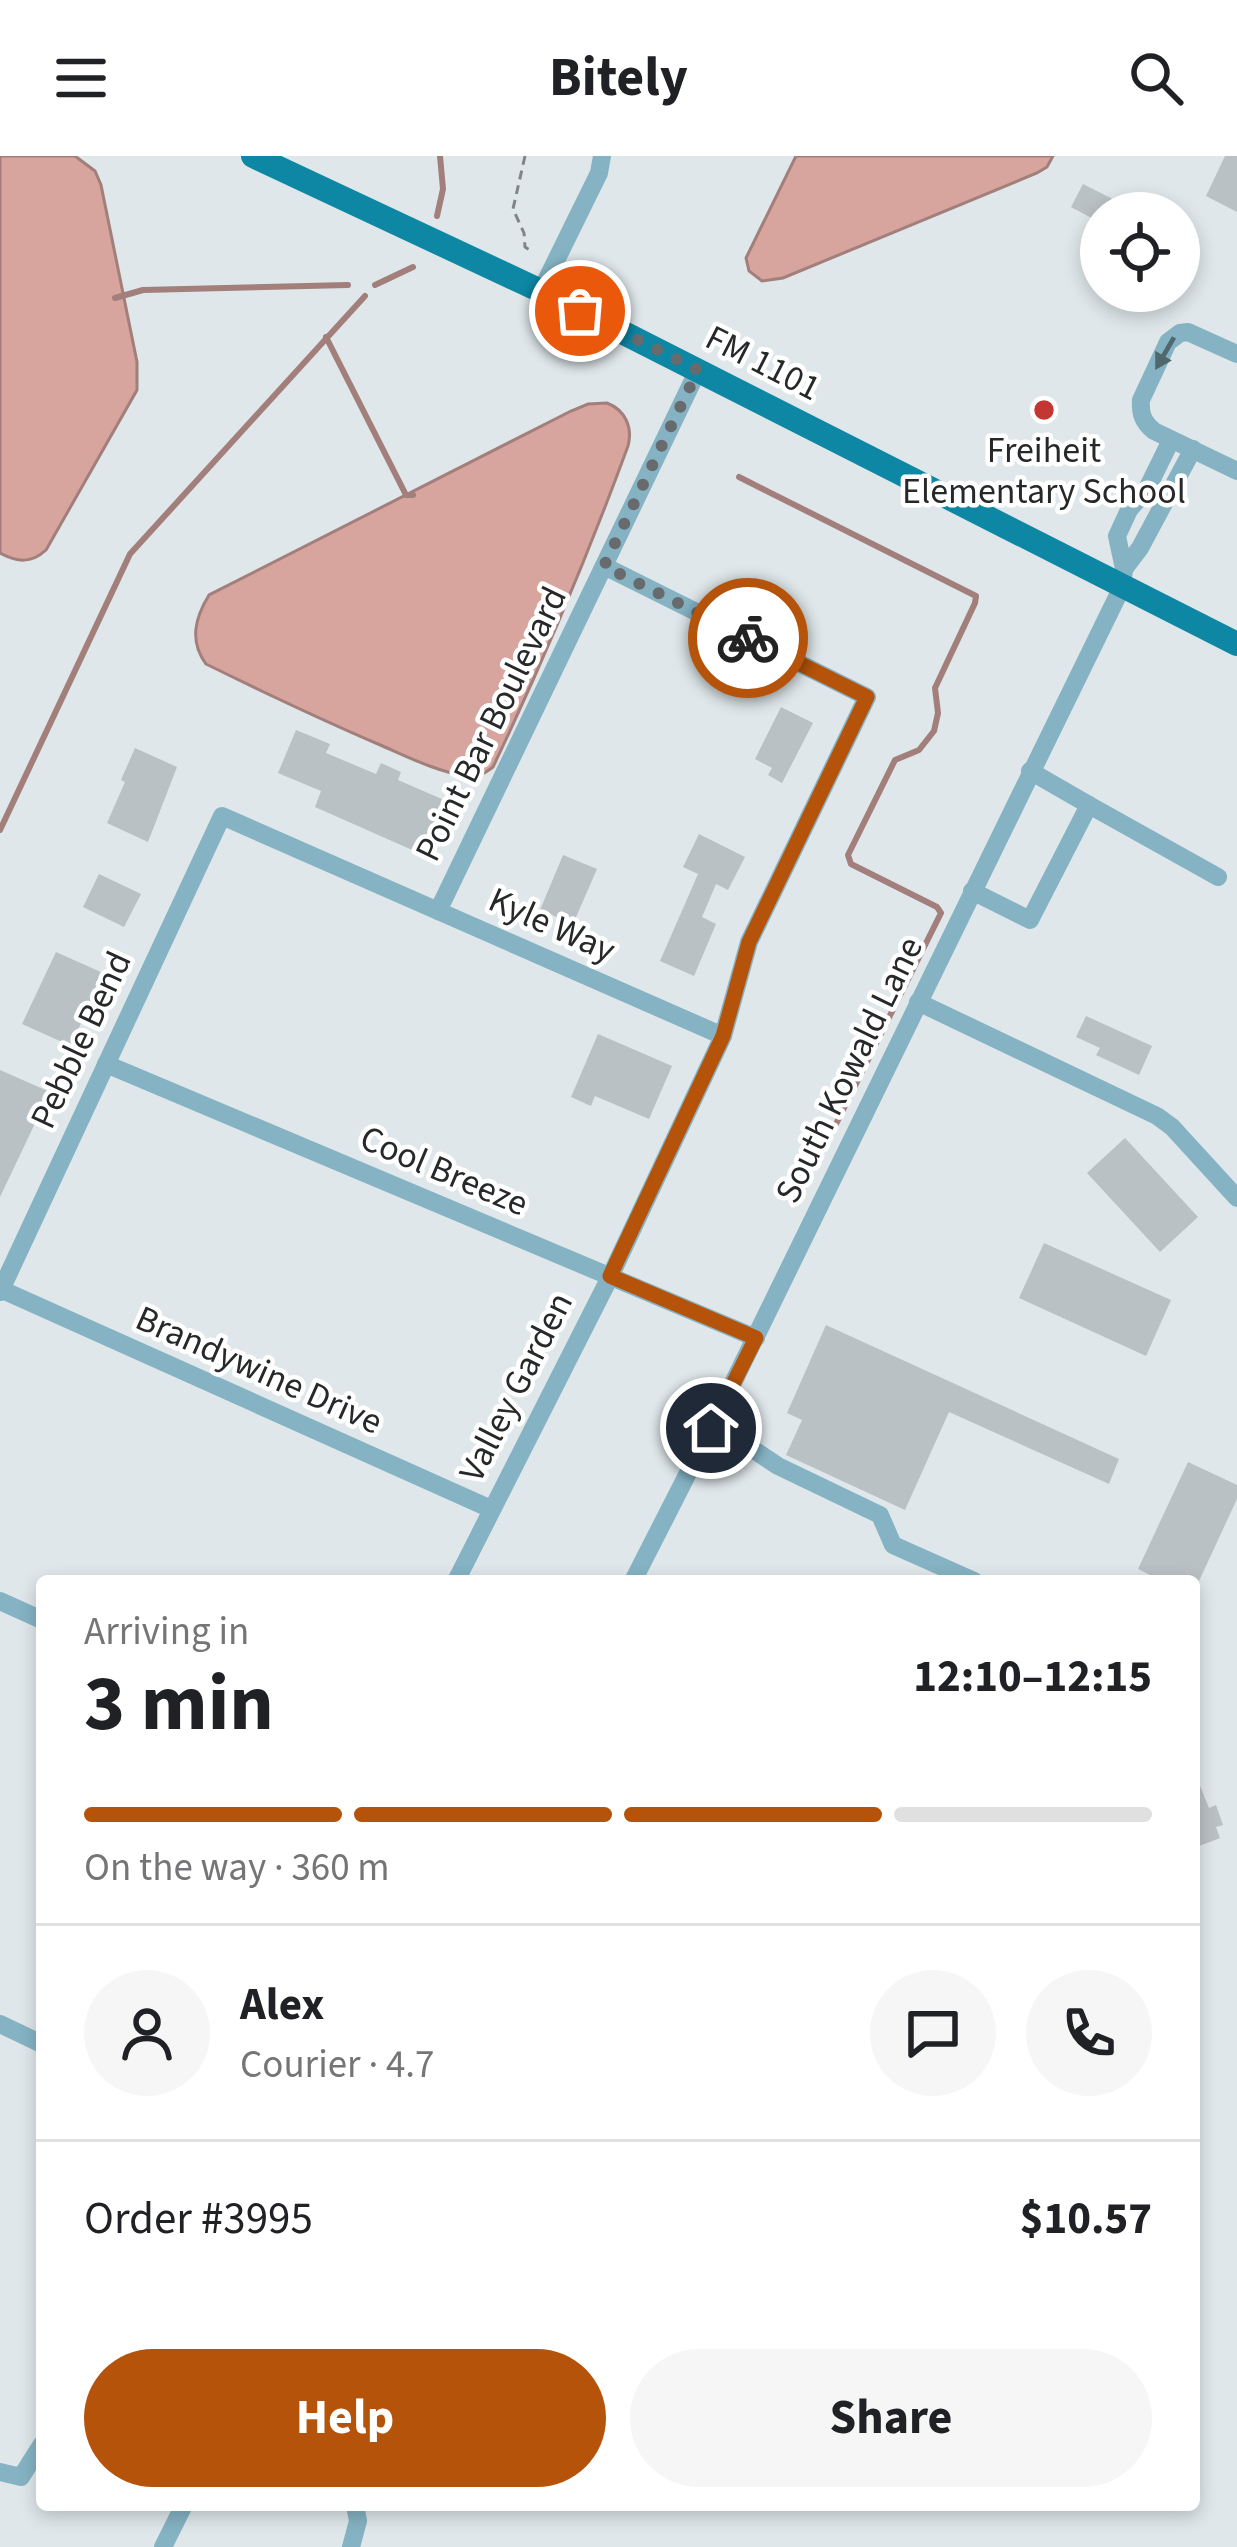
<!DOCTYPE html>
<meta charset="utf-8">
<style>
:root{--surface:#fff;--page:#f6f6f6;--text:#202124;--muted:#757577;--line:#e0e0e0;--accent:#b45309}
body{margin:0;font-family:"Source Sans 3",sans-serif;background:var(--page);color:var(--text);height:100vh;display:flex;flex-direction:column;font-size:45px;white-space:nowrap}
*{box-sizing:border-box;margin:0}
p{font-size:39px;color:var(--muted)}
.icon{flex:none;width:66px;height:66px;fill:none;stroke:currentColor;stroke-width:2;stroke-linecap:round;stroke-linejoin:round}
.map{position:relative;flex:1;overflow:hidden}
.details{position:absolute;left:36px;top:1419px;width:1164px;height:936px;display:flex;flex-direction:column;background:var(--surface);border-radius:12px;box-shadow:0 6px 18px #0003}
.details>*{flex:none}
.tools{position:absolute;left:1080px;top:36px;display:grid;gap:24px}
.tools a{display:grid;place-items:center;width:120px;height:120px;border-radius:50%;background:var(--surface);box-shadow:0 6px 18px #0003;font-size:60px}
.pin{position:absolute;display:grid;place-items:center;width:102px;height:102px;color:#fff;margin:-51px;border:6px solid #fff;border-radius:50%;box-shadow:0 3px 12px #0007}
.courier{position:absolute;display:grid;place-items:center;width:120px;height:120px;margin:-60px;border:9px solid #b45309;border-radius:50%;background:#fff;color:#222;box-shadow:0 3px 15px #0007}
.summary em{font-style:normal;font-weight:700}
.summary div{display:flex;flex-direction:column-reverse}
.summary{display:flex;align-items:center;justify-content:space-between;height:204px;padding:0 48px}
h1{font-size:78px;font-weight:700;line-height:90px}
.bar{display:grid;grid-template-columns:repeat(4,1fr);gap:18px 12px;align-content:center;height:144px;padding:0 48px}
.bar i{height:15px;border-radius:9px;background:var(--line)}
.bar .current{background:var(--accent)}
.bar p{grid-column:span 4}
.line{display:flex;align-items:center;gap:30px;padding:0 48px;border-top:3px solid var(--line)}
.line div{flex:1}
.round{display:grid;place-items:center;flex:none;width:126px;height:126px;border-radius:63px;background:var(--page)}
.button{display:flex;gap:24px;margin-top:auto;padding:24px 48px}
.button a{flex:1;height:138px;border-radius:72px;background:var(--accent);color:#fff;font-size:48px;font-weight:700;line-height:138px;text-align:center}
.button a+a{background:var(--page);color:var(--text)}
header{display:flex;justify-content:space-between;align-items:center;height:156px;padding:0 48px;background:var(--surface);font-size:54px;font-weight:700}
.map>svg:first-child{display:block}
.water{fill:#d7a49e;stroke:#a27f7b;stroke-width:3}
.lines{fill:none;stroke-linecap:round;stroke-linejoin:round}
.stream{stroke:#a27f7b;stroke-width:6}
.building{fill:#bac1c4}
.path{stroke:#808587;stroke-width:3;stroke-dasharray:9 6;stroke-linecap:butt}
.minor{stroke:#85b3c3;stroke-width:18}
.major{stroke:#0d87a4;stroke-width:24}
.oneway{fill:#51676e}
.done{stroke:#676b6d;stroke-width:12;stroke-dasharray:0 21.6}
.route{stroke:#b45309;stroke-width:15}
.poi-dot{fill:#c43633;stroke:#fff;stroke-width:4.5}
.labels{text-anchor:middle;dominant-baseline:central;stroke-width:9;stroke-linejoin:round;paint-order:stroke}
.street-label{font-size:36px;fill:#262829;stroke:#fff}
.poi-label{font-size:36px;fill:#262829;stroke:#fff}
</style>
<header><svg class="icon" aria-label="menu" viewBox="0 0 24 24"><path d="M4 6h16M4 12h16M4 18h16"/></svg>Bitely<svg class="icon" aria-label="search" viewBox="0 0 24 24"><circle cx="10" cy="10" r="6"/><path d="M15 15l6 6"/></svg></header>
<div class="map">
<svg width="1237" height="2391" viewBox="0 0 1237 2391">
<rect width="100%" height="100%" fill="#dfe7ea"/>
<!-- water -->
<g class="water">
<path d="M 0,0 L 75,0 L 95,15 L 101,29 L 137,206 L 137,234 L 46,394 C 31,408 17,406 0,397 Z"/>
<path d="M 796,0 L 1053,0 L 1047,11 L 1037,17 L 783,122 L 762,125 L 749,115 L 746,102 Z"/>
<path d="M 607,247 C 625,254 633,271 628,290 C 588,399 543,506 493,611 C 484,618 478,621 467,620 C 437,616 406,600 378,588 C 320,563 263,536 206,508 C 189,485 195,462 209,439 L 571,255 L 588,248 Z"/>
</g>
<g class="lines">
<!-- stream -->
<g class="stream">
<path d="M 437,60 L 443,33 L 440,0"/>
<path d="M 375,129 L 413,111"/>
<path d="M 115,142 L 143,134 L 348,129"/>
<path d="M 326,181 L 406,339 L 413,339"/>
<path d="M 739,321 L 976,440 L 975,447 L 935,532 L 938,557 L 934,575 L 919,594 L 895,604 L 848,699 L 851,708 L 937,751 L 941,757 L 833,974"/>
<path d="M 0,674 L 130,398 L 365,140"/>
</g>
</g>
<!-- building -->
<g class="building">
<path d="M 1225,0 L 1237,0 L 1237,56 L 1206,40 Z"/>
<path d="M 1083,28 L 1140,57 L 1101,57 L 1101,67 L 1071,51 Z"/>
<path d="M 781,551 L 813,567 L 782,627 L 768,619 L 772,612 L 755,603 Z"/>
<path d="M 296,574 L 330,588 L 326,597 L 376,618 L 381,607 L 401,616 L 398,624 L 451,647 L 428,701 L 315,651 L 321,635 L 278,617 Z"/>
<path d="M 135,592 L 177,611 L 148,686 L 107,667 L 125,626 L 121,624 Z"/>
<path d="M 699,678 L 745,701 L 728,734 L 716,728 L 702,761 L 716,768 L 694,820 L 660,805 L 698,718 L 683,711 Z"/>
<path d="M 563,699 L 597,713 L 573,768 L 540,754 Z"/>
<path d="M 99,718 L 141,738 L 124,771 L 83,751 Z"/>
<path d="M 56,796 L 103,817 L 71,890 L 22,868 Z"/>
<path d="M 1086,860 L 1152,890 L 1139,919 L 1096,899 L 1100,892 L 1076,881 Z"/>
<path d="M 598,878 L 672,910 L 649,963 L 595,940 L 591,950 L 571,941 Z"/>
<path d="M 0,914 L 50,936 L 0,1041 Z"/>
<path d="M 1125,982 L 1198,1061 L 1160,1096 L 1087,1017 Z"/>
<path d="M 1044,1087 L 1171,1144 L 1146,1200 L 1019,1142 Z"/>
<path d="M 826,1169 L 1119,1303 L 1109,1328 L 949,1256 L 905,1354 L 786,1299 L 802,1264 L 787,1257 Z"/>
<path d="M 1188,1306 L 1237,1329 L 1237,1343 L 1199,1425 L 1162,1425 L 1138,1413 Z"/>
<path d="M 1194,1615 L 1209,1652 L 1216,1649 L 1223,1669 L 1216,1671 L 1220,1682 L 1194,1692 Z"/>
</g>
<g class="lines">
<!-- path -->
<path class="path" d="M 525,0 L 513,53 L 524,77 L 525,91 L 531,95"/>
<!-- minor -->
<g class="minor">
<path d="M 541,135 L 599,17 L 602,0"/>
<path d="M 1237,198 L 1188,176 L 1180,177 L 1168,186 L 1141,244 C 1140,258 1143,266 1154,275 L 1237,315"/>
<path d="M 1124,413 L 1140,392 L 1193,293"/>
<path d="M 1030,615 L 1089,649"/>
<path d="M 972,735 L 1030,764 L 1089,649 L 1218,721"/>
<path d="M 438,755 L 698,214"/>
<path d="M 918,846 L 1157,960 L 1172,971 L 1237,1042"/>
<path d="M 106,908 L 756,1182"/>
<path d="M 0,1133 L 491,1353"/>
<path d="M 0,1136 L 222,660 L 723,880"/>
<path d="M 711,1272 L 751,1292 L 778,1310 L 880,1359 L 893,1389 L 974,1425"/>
<path d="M 456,1425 L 610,1121 L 723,880 L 749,786 L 867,541 L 604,410"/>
<path d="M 633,1425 L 711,1272 L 1122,431 L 1124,413 L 1117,380 L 1129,354 L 1147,333 L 1171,284"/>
<path d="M 0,1445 L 42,1464"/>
<path d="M 0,1868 L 42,1888"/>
<path d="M 0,2316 L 21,2321 L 42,2288"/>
<path d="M 163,2391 L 184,2349"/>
<path d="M 351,2391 L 358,2365 L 355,2349"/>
</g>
<!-- major -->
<path class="major" d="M 253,0 L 541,135 L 1237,488"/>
</g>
<!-- one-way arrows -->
<defs><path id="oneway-solid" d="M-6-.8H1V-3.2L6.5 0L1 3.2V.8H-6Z" transform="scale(3)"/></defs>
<use class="oneway" href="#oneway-solid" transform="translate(1165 197) rotate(120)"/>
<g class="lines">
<!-- done -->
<path class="done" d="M 580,155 L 698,214 L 604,410 L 748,482"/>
<!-- route -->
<path class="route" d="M 711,1272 L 756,1182 L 610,1120 L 723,880 L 749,786 L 867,541 L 748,482"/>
</g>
<!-- markers -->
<circle class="poi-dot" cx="1044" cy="254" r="12"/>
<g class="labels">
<!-- street labels -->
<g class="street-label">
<text transform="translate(763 207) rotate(27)">FM 1101</text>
<text transform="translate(491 568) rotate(-64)">Point Bar Boulevard</text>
<text transform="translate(552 769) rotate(24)">Kyle Way</text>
<text transform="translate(81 884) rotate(-65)">Pebble Bend</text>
<text transform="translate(849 914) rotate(-64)">South Kowald Lane</text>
<text transform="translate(444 1015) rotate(23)">Cool Breeze</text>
<text transform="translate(259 1214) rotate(24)">Brandywine Drive</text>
<text transform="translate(516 1231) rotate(-63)">Valley Garden</text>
</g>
<!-- poi labels -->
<g class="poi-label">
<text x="1044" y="294">Freiheit<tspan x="1044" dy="41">Elementary School</tspan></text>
</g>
</g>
</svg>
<div class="tools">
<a><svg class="icon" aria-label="locate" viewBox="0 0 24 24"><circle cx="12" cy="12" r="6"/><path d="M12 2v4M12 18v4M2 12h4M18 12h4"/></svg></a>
</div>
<div class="pin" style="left:580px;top:155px;background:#ea580c"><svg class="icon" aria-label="bag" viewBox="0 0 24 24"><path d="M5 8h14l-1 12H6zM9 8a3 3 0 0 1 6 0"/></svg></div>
<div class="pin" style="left:711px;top:1272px;background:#1f2937"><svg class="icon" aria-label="home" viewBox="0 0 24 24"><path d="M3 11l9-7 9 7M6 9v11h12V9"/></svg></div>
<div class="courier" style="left:748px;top:482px"><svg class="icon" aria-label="bike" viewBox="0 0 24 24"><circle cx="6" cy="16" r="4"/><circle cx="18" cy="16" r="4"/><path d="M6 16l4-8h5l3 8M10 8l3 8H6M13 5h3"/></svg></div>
<section class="details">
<div class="summary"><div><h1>3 min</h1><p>Arriving in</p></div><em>12:10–12:15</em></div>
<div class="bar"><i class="current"></i><i class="current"></i><i class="current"></i><i></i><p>On the way · 360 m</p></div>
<div class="line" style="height:216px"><a class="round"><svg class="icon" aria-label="person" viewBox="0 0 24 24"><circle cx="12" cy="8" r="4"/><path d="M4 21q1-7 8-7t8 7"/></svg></a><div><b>Alex</b><p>Courier · 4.7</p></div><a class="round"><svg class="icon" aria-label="chat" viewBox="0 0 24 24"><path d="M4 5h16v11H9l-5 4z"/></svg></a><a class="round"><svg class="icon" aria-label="phone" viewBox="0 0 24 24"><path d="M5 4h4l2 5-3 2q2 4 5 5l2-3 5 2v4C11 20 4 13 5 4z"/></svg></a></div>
<div class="line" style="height:156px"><div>Order #3995</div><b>$10.57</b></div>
<div class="button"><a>Help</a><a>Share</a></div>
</section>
</div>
